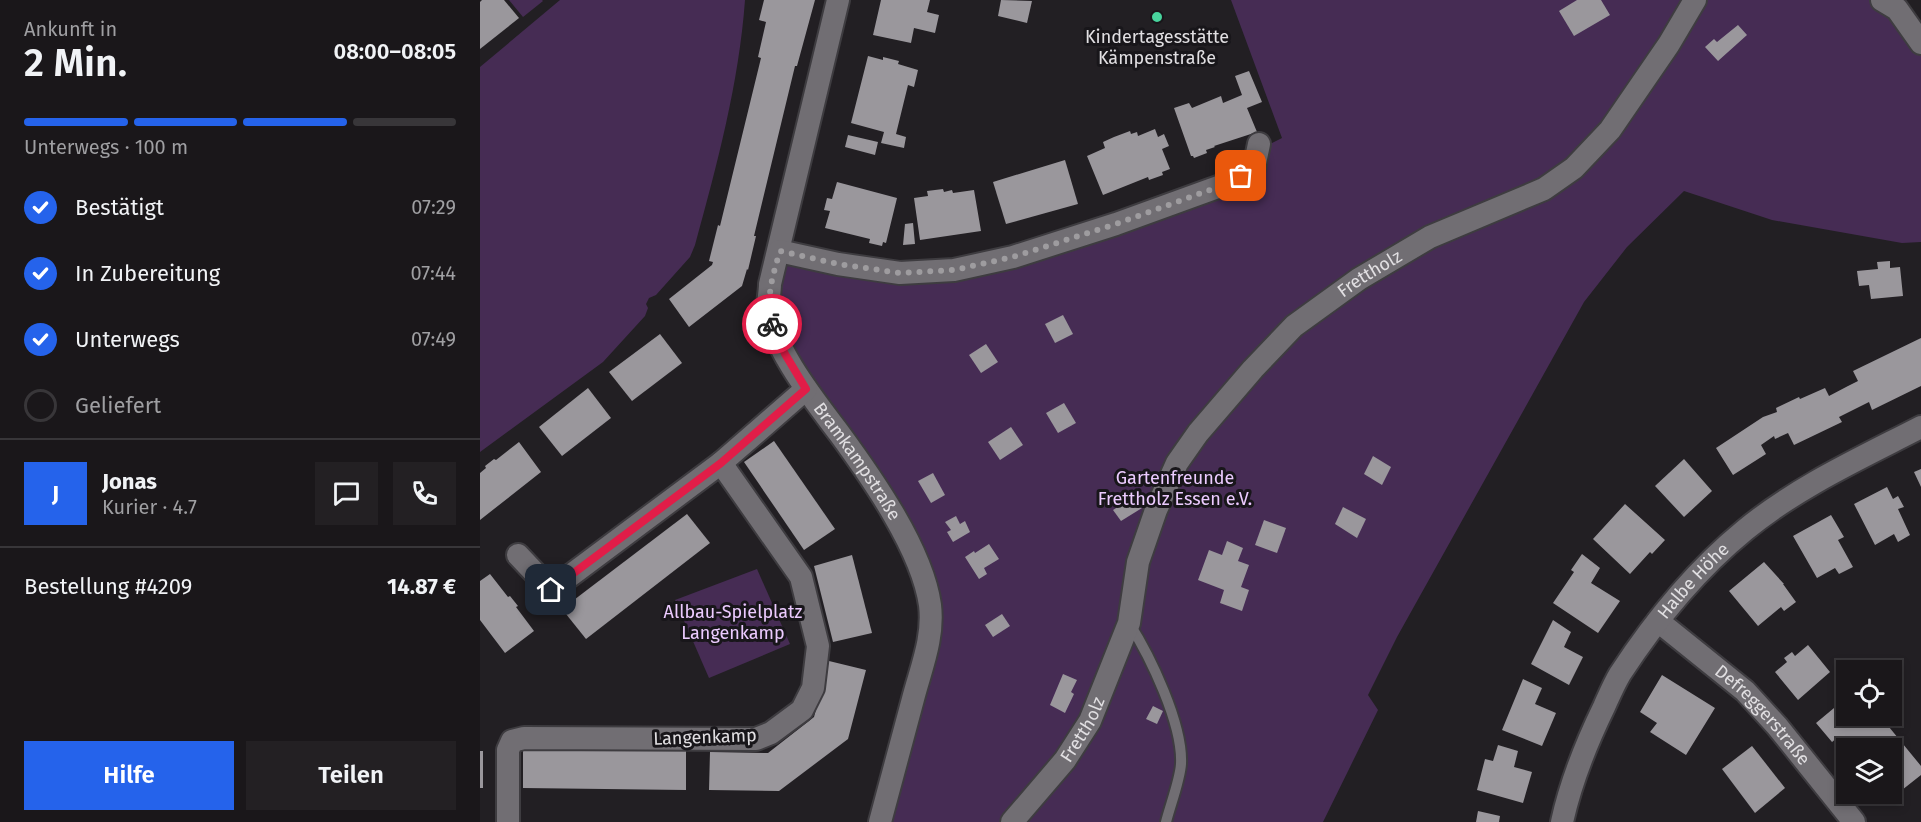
<!DOCTYPE html>
<html lang="de">
<meta charset="utf-8">
<style>
:root{--surface:#1a171a;--page:#232023;--text:#f1f3f6;--muted:#9f9fa2;--line:#383639;--accent:#2563eb}
body{margin:0;font-family:"Fira Sans",sans-serif;background:var(--page);color:var(--text);height:100vh;display:flex;flex-direction:column;font-size:22px;white-space:nowrap}
*{box-sizing:border-box;margin:0}
p{font-size:20px;color:var(--muted)}
.icon{flex:none;width:33px;height:33px;fill:none;stroke:currentColor;stroke-width:2;stroke-linecap:round;stroke-linejoin:round}
.map{position:relative;flex:1;overflow:hidden}
.panel{display:flex;flex-direction:column;background:var(--surface);width:480px}
.panel>*{flex:none}
.tools{position:absolute;left:1356px;top:660px;display:grid;gap:12px}
.tools a{display:grid;place-items:center;width:66px;height:66px;border-radius:0px;background:var(--surface);box-shadow:0 3px 9px #0003,0 0 0 2px var(--line);font-size:30px}
.pin{position:absolute;display:grid;place-items:center;width:51px;height:51px;color:#fff;margin:-26px;border-radius:12px;box-shadow:0 3px 9px #0006}
.courier{position:absolute;display:grid;place-items:center;width:60px;height:60px;margin:-30px;border:4px solid #e11d48;border-radius:50%;background:#fff;color:#222;box-shadow:0 2px 8px #0007}
.headline em{font-style:normal;font-weight:600}
.headline div{display:flex;flex-direction:column-reverse}
.headline{display:flex;align-items:center;justify-content:space-between;height:102px;padding:0 24px}
h1{font-size:39px;font-weight:600;line-height:45px}
.bar{display:grid;grid-template-columns:repeat(4,1fr);gap:9px 6px;align-content:center;height:72px;padding:0 24px}
.bar i{height:8px;border-radius:4px;background:var(--line)}
.bar .active{background:var(--accent)}
.bar p{grid-column:span 4}
.line{display:flex;align-items:center;gap:15px;padding:0 24px;border-top:2px solid var(--line)}
.line div{flex:1}
.round{display:grid;place-items:center;flex:none;width:63px;height:63px;border-radius:0px;background:var(--page)}
ol{padding:0 24px;list-style:none}
li{display:flex;align-items:center;gap:18px;height:66px}
li p{margin-inline-start:auto}
li .icon{padding:6px;border-radius:50%;background:var(--accent);color:#fff;stroke-width:4}
li:last-child{color:var(--muted)}
li i{width:33px;height:33px;border:3px solid var(--line);border-radius:50%}
.button{display:flex;gap:12px;margin-top:auto;padding:12px 24px}
.button a{flex:1;height:69px;border-radius:0px;background:var(--accent);color:#fff;font-size:24px;font-weight:600;line-height:69px;text-align:center}
.button a+a{background:var(--page);color:var(--text)}
main{display:flex;flex:1;min-height:0}
.map>svg:first-child{display:block}
.green{fill:#462c54}
.building{fill:#9a979c}
.lines{fill:none;stroke-linecap:round;stroke-linejoin:round}
.lane-casing{stroke:#3e3c40;stroke-width:14}
.street-casing{stroke:#3e3c40;stroke-width:26}
.lane{stroke:#716e73;stroke-width:10}
.street{stroke:#716e73;stroke-width:22}
.done{stroke:#9e9c9f;stroke-width:6;stroke-dasharray:0 10.8}
.route{stroke:#e11d48;stroke-width:8}
.poi-dot{fill:#48d49d;stroke:#18161a;stroke-width:2}
.labels{text-anchor:middle;dominant-baseline:central;stroke-width:6;stroke-linejoin:round;paint-order:stroke}
.poi-label{font-size:18px;fill:#e1dfe2;stroke:#18161a}
.street-label{font-size:18px;fill:#e1dfe2;stroke:#18161a}
.park-label{font-size:18px;fill:#eccbff;stroke:#18161a}
</style>
<main>
<section class="panel">
<div class="headline"><div><h1>2 Min.</h1><p>Ankunft in</p></div><em>08:00–08:05</em></div>
<div class="bar"><i class="active"></i><i class="active"></i><i class="active"></i><i></i><p>Unterwegs · 100 m</p></div>
<ol>
<li><svg class="icon" aria-label="check" viewBox="0 0 24 24"><path d="M5 12l5 5 9-10"/></svg>Bestätigt<p>07:29</p></li>
<li><svg class="icon" aria-label="check" viewBox="0 0 24 24"><path d="M5 12l5 5 9-10"/></svg>In Zubereitung<p>07:44</p></li>
<li><svg class="icon" aria-label="check" viewBox="0 0 24 24"><path d="M5 12l5 5 9-10"/></svg>Unterwegs<p>07:49</p></li>
<li><i></i>Geliefert</li>
</ol>
<div class="line" style="height:108px"><b class="round" style="background:var(--accent);color:#fff">J</b><div><b>Jonas</b><p>Kurier · 4.7</p></div><a class="round"><svg class="icon" aria-label="chat" viewBox="0 0 24 24"><path d="M4 5h16v11H9l-5 4z"/></svg></a><a class="round"><svg class="icon" aria-label="phone" viewBox="0 0 24 24"><path d="M5 4h4l2 5-3 2q2 4 5 5l2-3 5 2v4C11 20 4 13 5 4z"/></svg></a></div>
<div class="line" style="height:78px"><div>Bestellung #4209</div><b>14.87 €</b></div>
<div class="button"><a>Hilfe</a><a>Teilen</a></div>
</section>
<div class="map">
<svg width="1441" height="822" viewBox="0 0 1441 822">
<rect width="100%" height="100%" fill="#221f23"/>
<!-- green -->
<g class="green">
<path d="M 29,0 L 62,0 L 63,1 L 43,17 Z"/>
<path d="M 80,0 L 265,0 C 259,83 237,165 215,245 L 210,257 L 176,295 L 169,298 L 166,304 L 168,308 L 165,316 L 123,362 L 0,452 L 0,67 Z"/>
<path d="M 751,0 L 1394,0 L 1441,48 L 1441,242 L 1422,243 L 1292,220 L 1204,191 L 1147,247 L 1104,302 L 917,637 L 888,695 L 898,710 L 843,822 L 402,822 L 452,605 L 329,388 L 293,304 L 302,254 L 476,271 L 751,184 L 786,146 L 802,138 Z"/>
<path d="M 277,569 L 310,644 L 229,678 L 195,600 Z"/>
</g>
<!-- building -->
<g class="building">
<path d="M 2,0 L 24,0 L 39,18 L 0,49 L 0,2 Z"/>
<path d="M 284,0 L 335,0 L 317,66 L 315,66 L 274,236 L 276,236 L 268,270 L 267,269 L 262,286 L 209,327 L 189,299 L 232,265 L 233,262 L 229,261 L 238,225 L 240,226 L 281,58 L 278,57 L 286,22 L 279,20 Z"/>
<path d="M 401,0 L 450,0 L 447,12 L 459,15 L 455,33 L 434,28 L 431,43 L 393,35 Z"/>
<path d="M 521,0 L 552,1 L 547,23 L 518,16 Z"/>
<path d="M 1097,0 L 1121,0 L 1130,15 L 1094,36 L 1079,11 Z"/>
<path d="M 1258,25 L 1267,35 L 1238,61 L 1225,47 L 1234,39 L 1237,42 Z"/>
<path d="M 388,56 L 403,60 L 403,57 L 419,61 L 418,64 L 438,70 L 434,87 L 428,85 L 416,134 L 426,137 L 424,148 L 401,143 L 404,132 L 371,123 Z"/>
<path d="M 769,71 L 782,102 L 767,108 L 777,132 L 734,146 L 735,147 L 726,150 L 727,153 L 714,158 L 713,156 L 711,156 L 694,108 L 709,103 L 712,108 L 741,96 L 743,103 L 762,95 L 755,76 Z"/>
<path d="M 675,129 L 678,137 L 684,134 L 689,146 L 682,149 L 690,169 L 682,172 L 683,175 L 669,180 L 668,177 L 623,195 L 607,156 L 625,148 L 623,142 L 634,137 L 650,131 L 651,134 L 657,132 L 658,136 Z"/>
<path d="M 368,135 L 398,142 L 395,155 L 365,147 Z"/>
<path d="M 585,160 L 598,204 L 526,224 L 513,182 Z"/>
<path d="M 357,182 L 417,198 L 406,243 L 403,242 L 402,246 L 389,243 L 390,239 L 345,228 L 350,211 L 344,210 L 347,198 L 352,199 Z"/>
<path d="M 463,189 L 464,192 L 472,190 L 473,193 L 494,190 L 501,231 L 440,240 L 434,198 L 448,196 L 447,191 Z"/>
<path d="M 433,223 L 435,244 L 423,245 L 425,224 Z"/>
<path d="M 1410,261 L 1410,268 L 1420,267 L 1423,296 L 1391,299 L 1389,285 L 1379,286 L 1377,271 L 1398,269 L 1397,262 Z"/>
<path d="M 583,315 L 593,334 L 575,343 L 565,324 Z"/>
<path d="M 180,334 L 202,363 L 152,401 L 129,372 Z"/>
<path d="M 1441,338 L 1441,386 L 1392,410 L 1389,402 L 1359,417 L 1362,422 L 1314,445 L 1308,433 L 1295,439 L 1294,436 L 1281,445 L 1286,454 L 1253,475 L 1236,448 L 1283,417 L 1297,412 L 1296,408 L 1319,397 L 1320,399 L 1345,388 L 1349,396 L 1368,386 L 1378,381 L 1373,371 Z"/>
<path d="M 506,344 L 518,362 L 501,373 L 489,355 Z"/>
<path d="M 108,388 L 131,418 L 82,456 L 59,427 Z"/>
<path d="M 584,403 L 596,423 L 578,433 L 566,413 Z"/>
<path d="M 531,427 L 543,445 L 520,460 L 508,442 Z"/>
<path d="M 294,441 L 355,529 L 324,550 L 264,462 Z"/>
<path d="M 39,442 L 61,472 L 0,520 L 0,473 L 6,468 L 5,466 L 14,459 L 16,460 Z"/>
<path d="M 893,456 L 911,467 L 902,485 L 884,474 Z"/>
<path d="M 1204,459 L 1232,491 L 1204,517 L 1175,486 Z"/>
<path d="M 1441,469 L 1441,487 L 1434,472 Z"/>
<path d="M 453,473 L 465,495 L 451,503 L 438,481 Z"/>
<path d="M 1407,487 L 1413,499 L 1418,496 L 1424,507 L 1418,509 L 1430,535 L 1418,542 L 1414,534 L 1395,545 L 1374,504 Z"/>
<path d="M 655,496 L 662,508 L 641,521 L 633,510 Z"/>
<path d="M 1145,504 L 1185,540 L 1172,554 L 1170,552 L 1150,574 L 1113,539 Z"/>
<path d="M 863,507 L 886,519 L 877,538 L 855,524 Z"/>
<path d="M 207,514 L 230,543 L 106,639 L 82,609 Z"/>
<path d="M 1351,515 L 1364,537 L 1358,540 L 1373,567 L 1359,574 L 1355,568 L 1337,578 L 1313,536 Z"/>
<path d="M 476,516 L 480,524 L 485,521 L 490,532 L 473,542 L 467,532 L 471,530 L 465,522 Z"/>
<path d="M 784,520 L 806,528 L 797,553 L 775,545 Z"/>
<path d="M 747,541 L 763,548 L 758,561 L 769,565 L 761,587 L 769,590 L 762,611 L 740,603 L 744,590 L 718,580 L 729,550 L 742,555 Z"/>
<path d="M 509,544 L 519,559 L 504,568 L 507,574 L 499,579 L 485,557 L 494,551 L 495,553 Z"/>
<path d="M 1102,554 L 1120,568 L 1111,583 L 1140,601 L 1118,633 L 1073,603 L 1094,572 L 1091,570 Z"/>
<path d="M 372,555 L 392,633 L 353,642 L 334,566 Z"/>
<path d="M 1284,562 L 1304,584 L 1303,584 L 1316,602 L 1304,611 L 1301,607 L 1278,626 L 1249,591 Z"/>
<path d="M 10,574 L 28,597 L 30,596 L 38,606 L 36,607 L 54,631 L 25,653 L 0,620 L 0,581 Z"/>
<path d="M 522,614 L 530,626 L 513,637 L 505,625 Z"/>
<path d="M 1073,620 L 1091,632 L 1084,647 L 1103,657 L 1089,685 L 1051,664 Z"/>
<path d="M 1328,645 L 1350,672 L 1318,700 L 1295,672 L 1307,662 L 1304,658 L 1312,652 L 1315,656 Z"/>
<path d="M 349,661 L 386,670 L 368,739 L 299,791 L 229,790 L 230,752 L 288,753 L 334,717 Z"/>
<path d="M 583,674 L 597,680 L 591,692 L 594,694 L 585,713 L 570,705 Z"/>
<path d="M 1182,675 L 1235,708 L 1206,755 L 1170,732 L 1177,723 L 1160,712 Z"/>
<path d="M 1043,679 L 1062,688 L 1055,704 L 1076,713 L 1062,746 L 1022,730 Z"/>
<path d="M 1366,698 L 1366,716 L 1400,716 L 1441,766 L 1441,775 L 1403,805 L 1394,794 L 1412,794 L 1412,748 L 1367,748 L 1358,737 L 1352,742 L 1336,723 Z"/>
<path d="M 673,706 L 683,711 L 677,724 L 666,719 Z"/>
<path d="M 1018,745 L 1038,751 L 1034,767 L 1052,772 L 1043,803 L 997,790 L 1005,759 L 1013,761 Z"/>
<path d="M 1272,746 L 1305,788 L 1275,813 L 1242,769 Z"/>
<path d="M 43,750 L 206,751 L 206,790 L 43,788 Z"/>
<rect x="0" y="751" width="3" height="37"/>
<path d="M 998,811 L 1020,816 L 1019,822 L 996,822 Z"/>
</g>
<g class="lines">
<!-- lane casing -->
<g class="lane-casing">
<path id="lane" d="M 649,623 C 670,656 703,724 701,764 C 700,780 690,806 686,822"/>
</g>
<!-- street casing -->
<g class="street-casing">
<g id="street">
<path id="s1" d="M 358,0 L 290,284 C 290,292 288,300 288,307 C 292,348 335,401 359,433 C 392,478 442,549 450,605 C 454,638 441,668 433,699 C 422,740 411,781 400,822"/>
<path d="M 1402,0 L 1417,9 L 1441,43"/>
<path d="M 299,251 L 358,264 L 420,273 L 474,270 L 533,257 L 636,224 L 749,183 L 774,168 L 779,144"/>
<path d="M 38,555 L 71,590 L 241,463 L 326,389"/>
<path id="s2" d="M 1178,621 L 1265,691 L 1297,726 L 1374,822"/>
<path d="M 28,822 L 28,750 L 32,741 L 44,738 L 276,739 L 291,733 L 322,710 L 333,688 L 338,646 L 321,577 L 241,463"/>
<path id="s3" d="M 532,822 L 585,760 L 610,721 L 649,623 L 658,562 L 676,510 L 697,463 L 718,433 L 773,369 L 814,326 L 879,279 L 950,237 L 1064,189 L 1094,168 L 1130,130 L 1189,44 L 1215,0"/>
<path id="s4" d="M 1082,822 C 1091,781 1106,744 1124,707 C 1129,696 1134,684 1140,674 C 1174,622 1216,570 1265,530 C 1317,487 1381,458 1441,427"/>
</g>
</g>
<!-- lane -->
<use href="#lane" class="lane"/>
<!-- street -->
<use href="#street" class="street"/>
</g>
<g class="lines">
<!-- done -->
<path class="done" d="M 292,324 C 286,296 292,278 300,251 L 358,264 L 420,273 L 474,270 L 533,257 L 636,224 L 749,183 L 761,176"/>
<!-- route -->
<path class="route" d="M 71,590 L 241,463 L 326,389 L 305,354 L 292,324"/>
</g>
<!-- markers -->
<circle class="poi-dot" cx="677" cy="17" r="6"/>
<g class="labels">
<!-- poi labels -->
<g class="poi-label">
<text x="677" y="37">Kindertagesstätte<tspan x="677" dy="21">Kämpenstraße</tspan></text>
</g>
<!-- street labels -->
<g class="street-label">
<text stroke="none"><textPath href="#s3" startOffset="674">Frettholz</textPath></text>
<text stroke="none"><textPath href="#s1" startOffset="495">Bramkampstraße</textPath></text>
<text stroke="none"><textPath href="#s4" startOffset="278">Halbe Höhe</textPath></text>
<text stroke="none"><textPath href="#s2" startOffset="141">Defreggerstraße</textPath></text>
<text stroke="none"><textPath href="#s3" startOffset="117">Frettholz</textPath></text>
<text transform="translate(225 737) rotate(-2)">Langenkamp</text>
</g>
<!-- park labels -->
<g class="park-label">
<text x="695" y="478">Gartenfreunde<tspan x="695" dy="21">Frettholz Essen e.V.</tspan></text>
<text x="253" y="612">Allbau-Spielplatz<tspan x="253" dy="21">Langenkamp</tspan></text>
</g>
</g>
</svg>
<div class="tools">
<a><svg class="icon" aria-label="locate" viewBox="0 0 24 24"><circle cx="12" cy="12" r="6"/><path d="M12 2v4M12 18v4M2 12h4M18 12h4"/></svg></a>
<a><svg class="icon" aria-label="layers" viewBox="0 0 24 24"><path d="M12 4l9 5-9 5-9-5zM3 14l9 5 9-5"/></svg></a>
</div>
<div class="pin" style="left:761px;top:176px;background:#ea580c"><svg class="icon" aria-label="bag" viewBox="0 0 24 24"><path d="M5 8h14l-1 12H6zM9 8a3 3 0 0 1 6 0"/></svg></div>
<div class="pin" style="left:71px;top:590px;background:#1f2937"><svg class="icon" aria-label="home" viewBox="0 0 24 24"><path d="M3 11l9-7 9 7M6 9v11h12V9"/></svg></div>
<div class="courier" style="left:292px;top:324px"><svg class="icon" aria-label="bike" viewBox="0 0 24 24"><circle cx="6" cy="16" r="4"/><circle cx="18" cy="16" r="4"/><path d="M6 16l4-8h5l3 8M10 8l3 8H6M13 5h3"/></svg></div>
</div>
</main>
